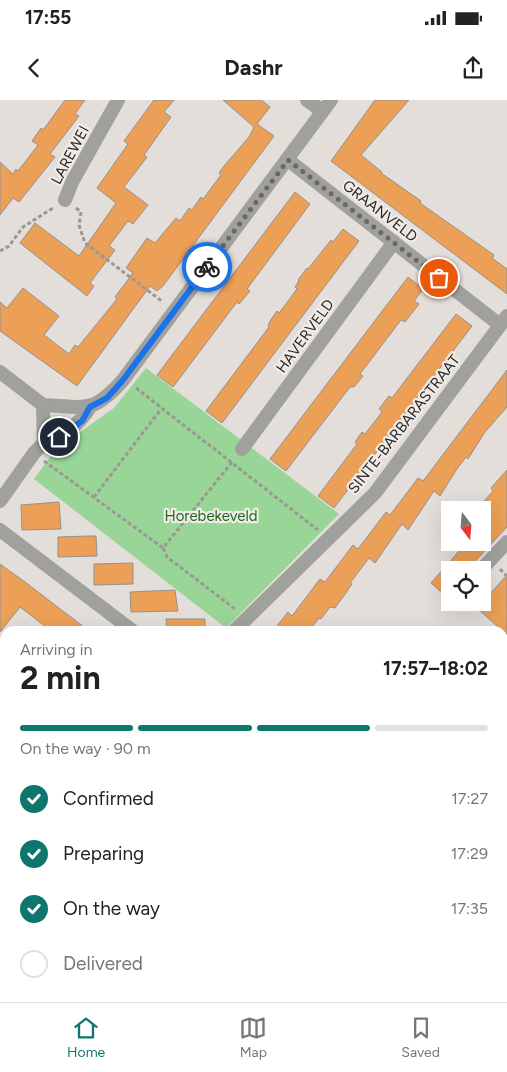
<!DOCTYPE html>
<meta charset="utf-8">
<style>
:root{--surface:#fff;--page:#f2f2f2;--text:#222;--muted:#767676;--line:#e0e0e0;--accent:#0f766e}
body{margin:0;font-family:Figtree,sans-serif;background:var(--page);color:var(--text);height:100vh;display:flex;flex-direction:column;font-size:19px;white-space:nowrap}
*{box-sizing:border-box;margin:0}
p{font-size:16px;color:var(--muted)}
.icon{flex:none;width:28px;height:28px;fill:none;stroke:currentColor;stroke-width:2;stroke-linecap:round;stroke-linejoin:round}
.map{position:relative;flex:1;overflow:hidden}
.side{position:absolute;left:0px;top:526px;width:508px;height:376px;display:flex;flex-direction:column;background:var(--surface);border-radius:15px 15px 0 0;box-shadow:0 5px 20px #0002}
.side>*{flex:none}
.needle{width:32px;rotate:164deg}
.fabs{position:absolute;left:441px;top:401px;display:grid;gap:10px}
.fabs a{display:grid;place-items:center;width:50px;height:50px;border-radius:0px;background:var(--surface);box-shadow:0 5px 20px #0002;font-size:25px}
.pin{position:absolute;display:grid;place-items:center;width:42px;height:42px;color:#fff;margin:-21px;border:2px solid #fff;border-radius:50%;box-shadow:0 1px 5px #0007}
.courier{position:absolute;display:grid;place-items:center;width:50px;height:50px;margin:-25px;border:4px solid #1a73e8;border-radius:50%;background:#fff;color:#222;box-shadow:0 1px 6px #0007}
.headline em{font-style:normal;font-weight:700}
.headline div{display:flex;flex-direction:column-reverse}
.headline{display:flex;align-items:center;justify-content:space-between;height:85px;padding:0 20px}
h1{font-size:32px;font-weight:700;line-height:38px}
.bar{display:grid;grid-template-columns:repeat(4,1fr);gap:8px 5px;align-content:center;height:60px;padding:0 20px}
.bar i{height:6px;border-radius:4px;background:var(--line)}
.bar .active{background:var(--accent)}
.bar p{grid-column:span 4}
ol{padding:0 20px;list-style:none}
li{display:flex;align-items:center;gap:15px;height:55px}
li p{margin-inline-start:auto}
li .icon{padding:5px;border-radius:50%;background:var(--accent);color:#fff;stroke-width:4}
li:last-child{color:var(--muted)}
li i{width:28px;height:28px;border:2px solid var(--line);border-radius:50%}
.status{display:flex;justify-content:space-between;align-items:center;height:35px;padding:0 25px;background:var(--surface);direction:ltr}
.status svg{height:14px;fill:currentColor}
header{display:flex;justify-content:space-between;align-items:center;height:65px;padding:0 20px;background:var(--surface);font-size:22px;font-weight:700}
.menu{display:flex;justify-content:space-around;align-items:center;height:70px;border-top:1px solid var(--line);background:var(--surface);font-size:14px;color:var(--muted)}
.menu a{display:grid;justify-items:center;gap:2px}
.menu .active{color:var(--accent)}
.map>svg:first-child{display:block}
.green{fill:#99d596}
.building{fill:#ec9f56;stroke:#95918e}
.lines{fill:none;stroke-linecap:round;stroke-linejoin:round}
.path{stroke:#9a9794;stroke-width:3;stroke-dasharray:4 2.5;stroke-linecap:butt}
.minor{stroke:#a0a09d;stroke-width:14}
.done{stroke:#6a6765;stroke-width:5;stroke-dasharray:0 9}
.route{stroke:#1a73e8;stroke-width:6}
.labels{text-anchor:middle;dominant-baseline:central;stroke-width:4.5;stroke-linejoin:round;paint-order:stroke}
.street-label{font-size:15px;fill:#292726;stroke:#f0ebe7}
.park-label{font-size:15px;fill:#1f6721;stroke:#f0ebe7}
</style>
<div class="status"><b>17:55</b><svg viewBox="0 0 49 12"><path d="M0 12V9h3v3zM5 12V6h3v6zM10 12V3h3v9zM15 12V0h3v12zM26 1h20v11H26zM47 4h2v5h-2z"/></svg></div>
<header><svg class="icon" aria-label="back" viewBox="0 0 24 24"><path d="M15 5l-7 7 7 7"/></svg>Dashr<svg class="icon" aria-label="share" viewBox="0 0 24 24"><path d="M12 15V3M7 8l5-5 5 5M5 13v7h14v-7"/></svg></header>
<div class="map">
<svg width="507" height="902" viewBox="0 0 507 902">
<rect width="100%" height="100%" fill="#e3deda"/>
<!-- green -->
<path class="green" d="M 146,268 L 339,414 L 226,528 L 34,379 L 56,349 L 114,308 Z"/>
<!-- building -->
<g class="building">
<path d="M 65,0 L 85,0 L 75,14 L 79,16 L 50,54 L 55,57 L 19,102 L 13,98 L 0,115 L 0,62 L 13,74 L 16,69 L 18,71 L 38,45 L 32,41 L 41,28 L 43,30 Z"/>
<path d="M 154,0 L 174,0 L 164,12 L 171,17 L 144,55 L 147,57 L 124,87 L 148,105 L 133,124 L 128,121 L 109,146 L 115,150 L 90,183 L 94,186 L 87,196 L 20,143 L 35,123 L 79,156 L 116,103 L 97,88 L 128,44 L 124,41 Z"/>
<path d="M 223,0 L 261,0 L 270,7 L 257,24 L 274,36 L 163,186 L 157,191 L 150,186 L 77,286 L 0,231 L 0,202 L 7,208 L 23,188 L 59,216 L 44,235 L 69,254 L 75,245 L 78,247 L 117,199 L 115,197 L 133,173 L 126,168 L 147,138 L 155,143 L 176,118 L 180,121 L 189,108 L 192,110 L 201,97 L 203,99 L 221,75 L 219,73 L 224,66 L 249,37 L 254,27 Z"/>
<path d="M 375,0 L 409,0 L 361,55 L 382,72 L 381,73 L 421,101 L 420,103 L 494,155 L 492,158 L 507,169 L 507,194 L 331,61 Z"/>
<path d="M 295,92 L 310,104 L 247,189 L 250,191 L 239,204 L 237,202 L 173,287 L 157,275 Z"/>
<path d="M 343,129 L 359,141 L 222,323 L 206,311 L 269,227 L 268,225 L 272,218 L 277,211 L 279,213 L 297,189 L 295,187 L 299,181 L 298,180 L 307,168 L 308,169 L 331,140 L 333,142 Z"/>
<path d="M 408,177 L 423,189 L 414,201 L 419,204 L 405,222 L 401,220 L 360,274 L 363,276 L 354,287 L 350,287 L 286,371 L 270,359 Z"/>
<path d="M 456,214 L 472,226 L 334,408 L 318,396 L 357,344 L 355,342 L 362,332 L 365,334 L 382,312 L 379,309 L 389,296 L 392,298 Z"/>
<path d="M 507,270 L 507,307 L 485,332 L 468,359 L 466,357 L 457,369 L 440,396 L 434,391 L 408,430 L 402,424 L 375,463 L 369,458 L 350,483 L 352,484 L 343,497 L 335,508 L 330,507 L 321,519 L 319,518 L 309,531 L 273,531 L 288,512 L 292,516 L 320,479 L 325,482 L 353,445 L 358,449 L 386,412 L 390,415 L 418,378 L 423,381 Z"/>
<path d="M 507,370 L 507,427 L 467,470 L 450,470 L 450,500 L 431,483 L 467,442 L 482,442 L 482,410 L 476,410 L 493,391 L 491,388 Z"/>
<path d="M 59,402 L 61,429 L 22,430 L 21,405 Z"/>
<path d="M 89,436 L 96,436 L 97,456 L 58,457 L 58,437 Z"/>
<path d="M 133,463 L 133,484 L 94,485 L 94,464 Z"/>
<path d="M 0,464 L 25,482 L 89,531 L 51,531 L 20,507 L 0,532 Z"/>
<path d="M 507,475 L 507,535 L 477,508 Z"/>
<path d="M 175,490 L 178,511 L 131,512 L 130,492 Z"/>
<path d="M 166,519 L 205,519 L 205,531 L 167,531 Z"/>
</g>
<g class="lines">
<!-- path -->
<g class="path">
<path d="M 76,108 L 81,112 L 79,125 L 85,143 L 163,202"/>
<path d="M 0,151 L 9,146 L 23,127 L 53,108"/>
<path d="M 136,288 L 318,430"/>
<path d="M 44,361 L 163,448"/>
<path d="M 232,362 L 163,448 L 167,457 L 235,509"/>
<path d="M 94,397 L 161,309"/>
<path d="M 500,469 L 507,476"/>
<path d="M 502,639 L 507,643"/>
</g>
<!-- minor -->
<g class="minor">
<path d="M 307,0 L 322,11"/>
<path d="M 288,60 L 500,225"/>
<path d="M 65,100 L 72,82 L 118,0"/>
<path d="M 0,272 L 43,305"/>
<path d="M 43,305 C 86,307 93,314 123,280 L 331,0"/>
<path d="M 44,343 C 64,335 79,325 90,307"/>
<path d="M 242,349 L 394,142"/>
<path d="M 0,401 L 34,353 L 44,343 L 43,305"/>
<path d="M 0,430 L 133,531"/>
<path d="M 482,469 L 507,442"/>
<path d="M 234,531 L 375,393 L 507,216"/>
<path d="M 502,577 L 507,572"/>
<path d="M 0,662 L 4,645"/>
<path d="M 95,898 L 95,902"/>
<path d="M 280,902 L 283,898"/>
</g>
</g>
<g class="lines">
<!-- done -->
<path class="done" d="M 207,167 L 288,60 L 439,178"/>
<!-- route -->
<path class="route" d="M 59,337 L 82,321 L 90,307 L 107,298 L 123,280 L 207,167"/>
</g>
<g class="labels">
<!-- street labels -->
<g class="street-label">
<text transform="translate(70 55) rotate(-62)">LAREWEI</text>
<text transform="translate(380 111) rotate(38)">GRAANVELD</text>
<text transform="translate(305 236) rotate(-54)">HAVERVELD</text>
<text transform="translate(404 324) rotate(-52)">SINTE-BARBARASTRAAT</text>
</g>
<!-- park labels -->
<g class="park-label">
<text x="211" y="416">Horebekeveld</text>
</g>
</g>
</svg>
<div class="fabs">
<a><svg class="needle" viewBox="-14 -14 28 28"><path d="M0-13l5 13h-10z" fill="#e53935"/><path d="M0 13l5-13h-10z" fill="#767676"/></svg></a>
<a><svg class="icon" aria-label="locate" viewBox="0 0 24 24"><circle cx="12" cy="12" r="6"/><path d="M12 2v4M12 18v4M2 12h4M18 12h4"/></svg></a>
</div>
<div class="pin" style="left:439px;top:178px;background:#ea580c"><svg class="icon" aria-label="bag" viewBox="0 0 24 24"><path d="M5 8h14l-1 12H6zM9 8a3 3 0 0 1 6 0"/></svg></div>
<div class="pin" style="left:59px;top:337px;background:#1f2937"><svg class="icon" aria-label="home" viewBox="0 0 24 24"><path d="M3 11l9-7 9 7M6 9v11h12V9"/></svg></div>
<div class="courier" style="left:207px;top:167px"><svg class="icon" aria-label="bike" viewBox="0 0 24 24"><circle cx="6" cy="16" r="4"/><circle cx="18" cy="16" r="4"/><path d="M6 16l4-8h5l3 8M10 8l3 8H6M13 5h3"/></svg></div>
<section class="side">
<div class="headline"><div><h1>2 min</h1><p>Arriving in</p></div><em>17:57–18:02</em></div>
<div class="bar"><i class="active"></i><i class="active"></i><i class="active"></i><i></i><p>On the way · 90 m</p></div>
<ol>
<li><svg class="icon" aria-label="check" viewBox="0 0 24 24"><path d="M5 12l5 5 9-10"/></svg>Confirmed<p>17:27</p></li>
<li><svg class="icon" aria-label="check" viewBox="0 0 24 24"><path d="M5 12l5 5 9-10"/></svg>Preparing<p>17:29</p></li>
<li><svg class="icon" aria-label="check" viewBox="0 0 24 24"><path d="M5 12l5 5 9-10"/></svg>On the way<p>17:35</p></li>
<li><i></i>Delivered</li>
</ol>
</section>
</div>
<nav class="menu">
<a class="active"><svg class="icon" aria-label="home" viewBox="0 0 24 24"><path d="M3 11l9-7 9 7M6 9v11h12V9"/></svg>Home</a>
<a><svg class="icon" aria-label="map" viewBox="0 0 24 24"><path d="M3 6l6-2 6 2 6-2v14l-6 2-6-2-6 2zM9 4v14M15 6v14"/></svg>Map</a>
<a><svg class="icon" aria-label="saved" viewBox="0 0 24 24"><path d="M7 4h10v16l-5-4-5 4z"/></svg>Saved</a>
</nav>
